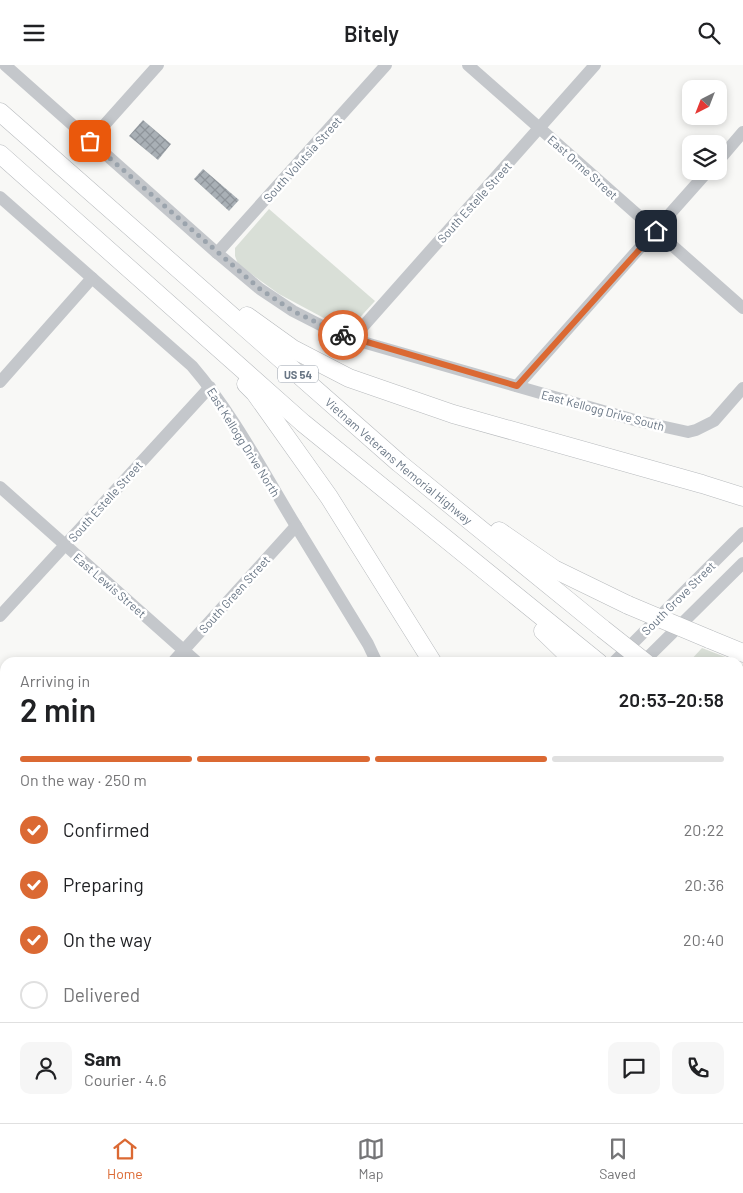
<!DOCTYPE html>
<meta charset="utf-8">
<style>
:root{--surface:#fff;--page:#f6f6f6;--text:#202124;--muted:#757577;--line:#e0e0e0;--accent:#db6933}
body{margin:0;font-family:Barlow,sans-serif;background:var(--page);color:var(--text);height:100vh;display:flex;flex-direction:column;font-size:19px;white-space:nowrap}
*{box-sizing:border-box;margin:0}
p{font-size:16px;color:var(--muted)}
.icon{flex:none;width:28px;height:28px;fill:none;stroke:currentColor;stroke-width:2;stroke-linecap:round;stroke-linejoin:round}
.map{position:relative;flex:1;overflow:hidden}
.details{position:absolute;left:0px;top:592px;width:744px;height:466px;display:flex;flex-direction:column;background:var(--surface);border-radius:15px 15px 0 0;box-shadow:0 2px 8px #0003}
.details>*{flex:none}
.needle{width:32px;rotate:222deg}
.fabs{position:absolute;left:682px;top:15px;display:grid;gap:10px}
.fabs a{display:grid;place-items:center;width:45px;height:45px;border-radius:10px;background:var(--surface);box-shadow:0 2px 8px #0003;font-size:25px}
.pin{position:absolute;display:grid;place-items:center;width:42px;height:42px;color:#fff;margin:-21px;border-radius:10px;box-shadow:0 2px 8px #0006}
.courier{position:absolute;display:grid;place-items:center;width:50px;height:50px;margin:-25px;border:4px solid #db6933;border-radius:50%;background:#fff;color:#222;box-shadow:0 1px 6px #0007}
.summary em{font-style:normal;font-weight:600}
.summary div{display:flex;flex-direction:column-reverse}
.summary{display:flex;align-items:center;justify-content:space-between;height:85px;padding:0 20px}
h1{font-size:32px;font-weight:600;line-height:38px}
.bar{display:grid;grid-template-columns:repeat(4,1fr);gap:8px 5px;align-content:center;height:60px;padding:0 20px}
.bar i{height:6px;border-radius:4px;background:var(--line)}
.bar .on{background:var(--accent)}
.bar p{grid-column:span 4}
.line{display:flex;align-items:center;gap:12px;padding:0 20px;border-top:1px solid var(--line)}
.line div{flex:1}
.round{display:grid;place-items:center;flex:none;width:52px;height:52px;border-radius:10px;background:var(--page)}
ol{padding:0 20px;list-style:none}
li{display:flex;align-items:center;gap:15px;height:55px}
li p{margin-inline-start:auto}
li .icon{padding:5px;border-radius:50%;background:var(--accent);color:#fff;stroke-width:4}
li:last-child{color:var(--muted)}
li i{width:28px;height:28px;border:2px solid var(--line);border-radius:50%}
header{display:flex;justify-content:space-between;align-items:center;height:65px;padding:0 20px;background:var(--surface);font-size:22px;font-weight:600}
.dock{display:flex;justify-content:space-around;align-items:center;height:70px;border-top:1px solid var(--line);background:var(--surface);font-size:14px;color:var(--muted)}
.dock a{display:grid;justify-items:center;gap:2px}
.dock .on{color:var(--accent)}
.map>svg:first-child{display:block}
.built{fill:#e6e7e7}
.green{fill:#d9dfd7}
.building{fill:url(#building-cross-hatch)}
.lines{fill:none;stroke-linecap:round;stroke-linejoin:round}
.highway-casing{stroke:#b7babd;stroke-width:19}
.minor{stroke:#c4c7cb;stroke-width:12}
.highway{stroke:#fff;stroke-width:18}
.highway-bridge-casing{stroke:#b7babd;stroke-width:19;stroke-linecap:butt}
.highway-bridge{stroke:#fff;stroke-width:18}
.done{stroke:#9ba4ad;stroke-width:5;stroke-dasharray:0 9}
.route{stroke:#db6933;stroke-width:6}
.labels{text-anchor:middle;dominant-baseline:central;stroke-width:5;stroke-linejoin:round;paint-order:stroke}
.shield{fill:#fff;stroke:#969faa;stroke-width:1}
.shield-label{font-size:11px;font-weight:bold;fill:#697685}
.street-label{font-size:12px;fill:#697685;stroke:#fff}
</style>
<header><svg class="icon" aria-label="menu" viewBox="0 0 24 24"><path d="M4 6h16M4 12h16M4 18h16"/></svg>Bitely<svg class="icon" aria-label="search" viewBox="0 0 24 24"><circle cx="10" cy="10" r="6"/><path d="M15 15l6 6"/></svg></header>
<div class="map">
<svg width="743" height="1058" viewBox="0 0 743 1058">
<defs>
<pattern id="building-cross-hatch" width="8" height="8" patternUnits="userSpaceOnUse" patternTransform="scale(1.25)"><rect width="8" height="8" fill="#a9b0b6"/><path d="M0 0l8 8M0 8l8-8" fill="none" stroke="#8e949a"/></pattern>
</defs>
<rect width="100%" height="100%" fill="#f8f8f6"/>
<!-- built -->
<path class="built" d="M 739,915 L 743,922 L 743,1058 L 182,1058 L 186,1054 L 739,1054 Z"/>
<!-- green -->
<g class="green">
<path d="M 269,144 L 375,236 L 353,260 L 344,263 L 335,259 L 279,229 L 250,208 L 238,199 L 235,191 L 235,183 Z"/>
<path d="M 702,583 L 738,597 L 689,597 Z"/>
<path d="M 739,598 L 743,600 L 743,659 L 739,655 Z"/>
<path d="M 743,1047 L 743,1058 L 724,1058 L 729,1054 L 739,1054 L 739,1049 Z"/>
<path d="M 448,1054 L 472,1054 L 468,1058 L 444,1058 Z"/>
<path d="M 515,1054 L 688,1054 L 686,1058 L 520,1058 Z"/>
</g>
<!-- building -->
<g class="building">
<path d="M 143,55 L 171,79 L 158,95 L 129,71 Z"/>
<path d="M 203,104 L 239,135 L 229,146 L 194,114 Z"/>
</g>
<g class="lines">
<!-- highway casing -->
<g class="highway-casing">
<g id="highway">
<path id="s1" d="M 0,47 L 399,398 L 603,564"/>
<path d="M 0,89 L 303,358 L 599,598"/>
<path d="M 247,251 L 293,284 L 349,313 L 453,349 L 702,419 L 743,432"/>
<path d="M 246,319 L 255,328 L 329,432 L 433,598"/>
<path d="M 499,466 L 554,504 L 628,540"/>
<path d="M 543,566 L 576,598"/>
<path d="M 709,574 L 743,588"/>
<path d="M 739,671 L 743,674"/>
<path d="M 739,710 L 743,713"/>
<path d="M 739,747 L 743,752"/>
</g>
</g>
<!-- minor -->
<g class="minor">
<path d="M 5,0 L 217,188 L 260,224 L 293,246 L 332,266 L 352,274 L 638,356 L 688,367 L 696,365 L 714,356 L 743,323"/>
<path d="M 468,0 L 743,243"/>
<path d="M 90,76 L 158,0"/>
<path d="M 719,95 L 743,67"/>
<path d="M 0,132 L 192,301 C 234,350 263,407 296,461 C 320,501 344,539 368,579 L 377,598"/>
<path d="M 217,188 L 386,0"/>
<path d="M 352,274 L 595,0"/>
<path d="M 0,317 L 92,213"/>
<path d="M 517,321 L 708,106"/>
<path d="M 0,422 L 198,598"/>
<path d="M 0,551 L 210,322"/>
<path d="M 172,598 L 296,461"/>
<path d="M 613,598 L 743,468"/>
<path d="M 642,598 L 743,498"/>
<path d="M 0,792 L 5,786"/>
<path d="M 0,835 L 5,840"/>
<path d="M 0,1029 L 5,1023"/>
<path d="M 110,1058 L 114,1054"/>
<path d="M 147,1058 L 151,1054"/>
</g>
<!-- highway -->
<use href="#highway" class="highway"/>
<!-- highway-bridge casing -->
<g class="highway-bridge-casing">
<g id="highway-bridge">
<path d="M 628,540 L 709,574"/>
<path d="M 603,564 L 646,598"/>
</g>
</g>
<!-- highway-bridge -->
<use href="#highway-bridge" class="highway-bridge"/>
</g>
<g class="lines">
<!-- done -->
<path class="done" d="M 90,76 L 260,224 L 293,246 L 343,270"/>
<!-- route -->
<path class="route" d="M 343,270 L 517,321 L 656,166"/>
</g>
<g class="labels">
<!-- shield labels -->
<rect class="shield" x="278" y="300.5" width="40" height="17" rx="4"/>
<g class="shield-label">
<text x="298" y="309">US 54</text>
</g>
<!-- street labels -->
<g class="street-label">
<text transform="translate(302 94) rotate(-48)">South Volutsia Street</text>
<text transform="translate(583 102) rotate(42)">East Orme Street</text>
<text transform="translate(474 137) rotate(-48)">South Estelle Street</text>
<text transform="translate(603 345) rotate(15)">East Kellogg Drive South</text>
<text transform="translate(244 377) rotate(58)">East Kellogg Drive North</text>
<text stroke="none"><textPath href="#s1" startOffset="530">Vietnam Veterans Memorial Highway</textPath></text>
<text transform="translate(105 436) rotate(-48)">South Estelle Street</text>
<text transform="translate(110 520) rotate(41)">East Lewis Street</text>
<text transform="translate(234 529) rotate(-48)">South Green Street</text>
<text transform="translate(678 533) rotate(-45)">South Grove Street</text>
</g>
</g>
</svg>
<div class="fabs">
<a><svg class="needle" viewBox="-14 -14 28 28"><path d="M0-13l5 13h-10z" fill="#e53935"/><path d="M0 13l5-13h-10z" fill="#757577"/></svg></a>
<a><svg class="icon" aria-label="layers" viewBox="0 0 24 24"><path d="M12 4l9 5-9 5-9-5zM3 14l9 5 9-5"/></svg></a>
</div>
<div class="pin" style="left:90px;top:76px;background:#ea580c"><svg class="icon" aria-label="bag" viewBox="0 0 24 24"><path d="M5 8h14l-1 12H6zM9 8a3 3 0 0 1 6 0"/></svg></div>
<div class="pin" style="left:656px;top:166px;background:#1f2937"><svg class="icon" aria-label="home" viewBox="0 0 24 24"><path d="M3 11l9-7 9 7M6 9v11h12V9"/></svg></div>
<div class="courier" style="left:343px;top:270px"><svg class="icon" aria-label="bike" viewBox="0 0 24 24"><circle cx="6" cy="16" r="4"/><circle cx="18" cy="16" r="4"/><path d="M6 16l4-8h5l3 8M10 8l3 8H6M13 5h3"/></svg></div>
<section class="details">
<div class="summary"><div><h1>2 min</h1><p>Arriving in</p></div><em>20:53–20:58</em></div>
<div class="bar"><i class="on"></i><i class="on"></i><i class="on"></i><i></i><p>On the way · 250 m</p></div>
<ol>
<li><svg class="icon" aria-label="check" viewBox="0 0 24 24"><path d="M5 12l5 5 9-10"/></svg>Confirmed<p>20:22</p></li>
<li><svg class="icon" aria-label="check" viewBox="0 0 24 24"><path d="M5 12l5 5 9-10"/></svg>Preparing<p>20:36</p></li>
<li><svg class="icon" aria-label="check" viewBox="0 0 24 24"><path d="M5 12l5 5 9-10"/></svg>On the way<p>20:40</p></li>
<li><i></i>Delivered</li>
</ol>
<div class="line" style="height:90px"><a class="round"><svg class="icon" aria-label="person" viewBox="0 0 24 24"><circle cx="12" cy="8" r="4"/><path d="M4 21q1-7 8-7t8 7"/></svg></a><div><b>Sam</b><p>Courier · 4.6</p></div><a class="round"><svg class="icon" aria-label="chat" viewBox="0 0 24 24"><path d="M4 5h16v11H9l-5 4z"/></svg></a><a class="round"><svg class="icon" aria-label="phone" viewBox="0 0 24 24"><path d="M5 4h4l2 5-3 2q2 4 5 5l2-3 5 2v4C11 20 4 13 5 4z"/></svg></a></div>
</section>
</div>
<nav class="dock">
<a class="on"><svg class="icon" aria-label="home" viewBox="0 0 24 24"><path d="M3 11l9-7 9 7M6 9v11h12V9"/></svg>Home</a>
<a><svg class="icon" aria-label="map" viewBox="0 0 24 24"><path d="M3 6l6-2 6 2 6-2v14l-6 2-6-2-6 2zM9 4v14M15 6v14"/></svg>Map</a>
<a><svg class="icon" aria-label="saved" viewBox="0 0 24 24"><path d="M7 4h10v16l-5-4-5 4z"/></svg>Saved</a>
</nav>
